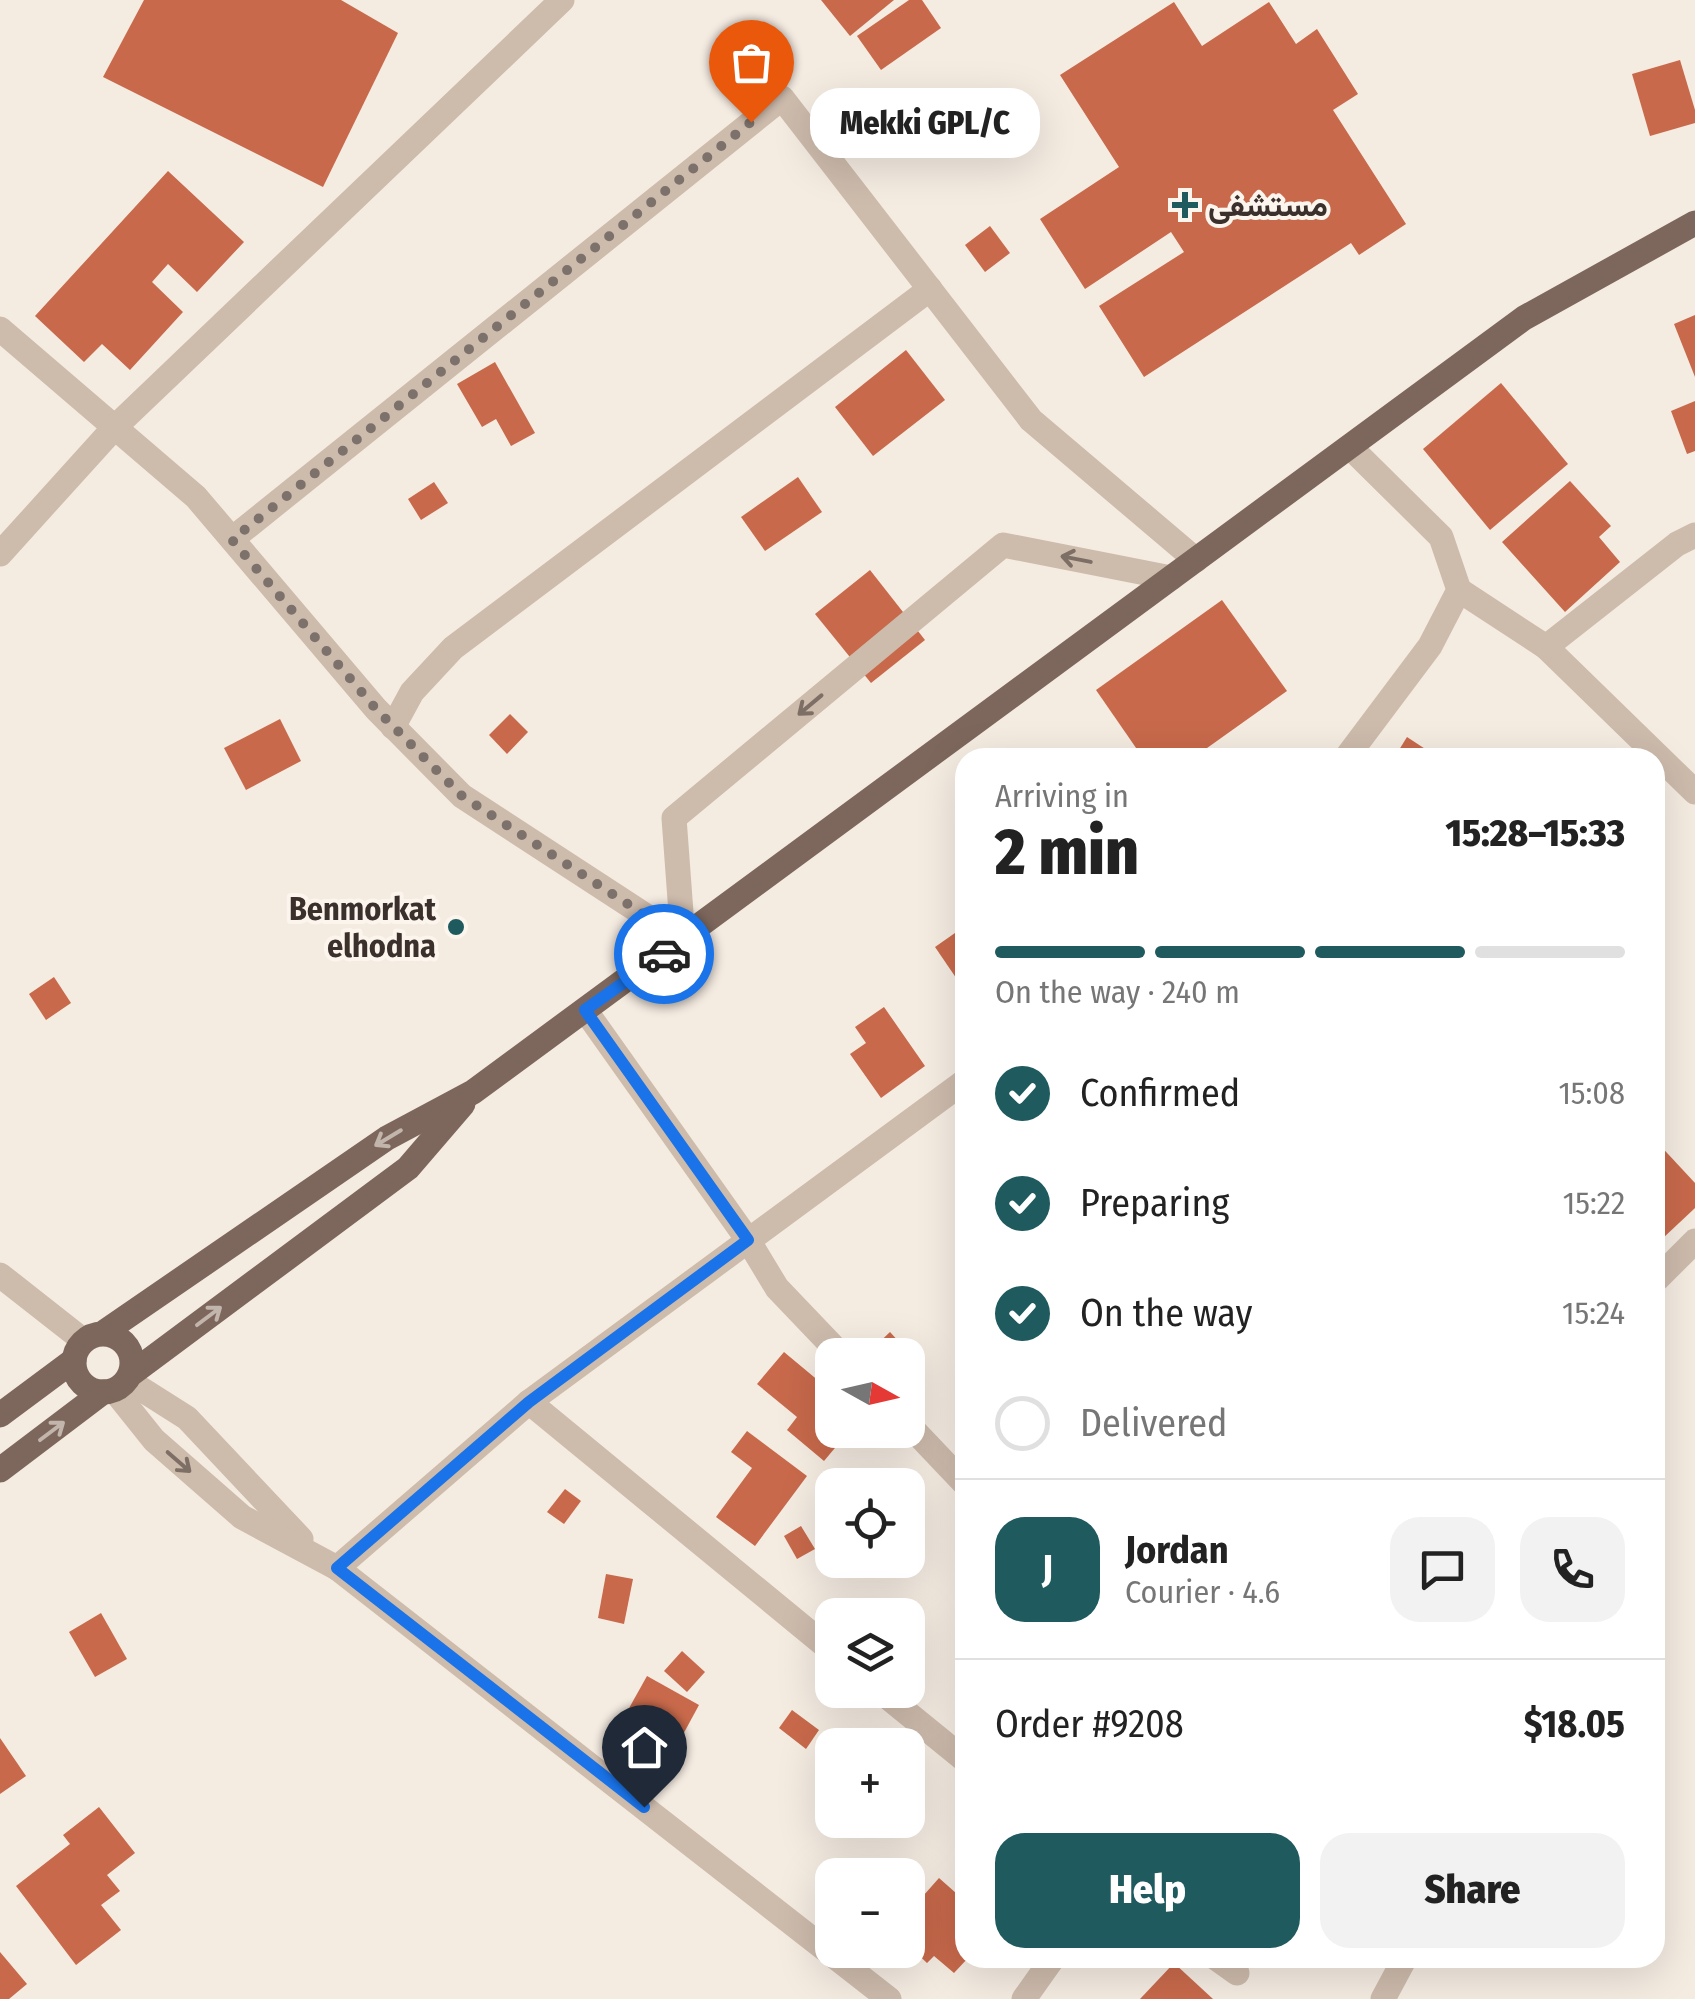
<!DOCTYPE html>
<meta charset="utf-8">
<style>
:root{--surface:#fff;--page:#f2f2f2;--text:#222;--muted:#767676;--line:#e0e0e0;--accent:#1f5a5e}
body{margin:0;font-family:"Fira Sans Condensed",Vazirmatn,sans-serif;background:var(--page);color:var(--text);height:100vh;display:flex;flex-direction:column;font-size:38px;white-space:nowrap}
*{box-sizing:border-box;margin:0}
p{font-size:32px;color:var(--muted)}
.icon{flex:none;width:55px;height:55px;fill:none;stroke:currentColor;stroke-width:2;stroke-linecap:round;stroke-linejoin:round}
.map{position:relative;flex:1;overflow:hidden}
.details{position:absolute;left:955px;top:748px;width:710px;height:1220px;display:flex;flex-direction:column;background:var(--surface);border-radius:30px;box-shadow:0 10px 40px #0002}
.details>*{flex:none}
.needle{width:65px;rotate:98deg}
.tools{position:absolute;left:815px;top:1338px;display:grid;gap:20px}
.tools a{display:grid;place-items:center;width:110px;height:110px;border-radius:20px;background:var(--surface);box-shadow:0 10px 40px #0002;font-size:50px}
.pin{position:absolute;display:grid;place-items:center;width:85px;height:85px;color:#fff;margin:-102px -42px;border-radius:50% 50% 50% 0;rotate:-45deg;box-shadow:0 0 10px #0007}
.pin .icon{rotate:45deg}
.courier{position:absolute;display:grid;place-items:center;width:100px;height:100px;margin:-50px;border:8px solid #1a73e8;border-radius:50%;background:#fff;color:#222;box-shadow:0 2px 12px #0007}
.bubble{position:absolute;height:70px;border-radius:30px;background:var(--surface);box-shadow:0 10px 40px #0002;font-size:32px;font-weight:800;line-height:70px;text-align:center}
.headline em{font-style:normal;font-weight:800}
.headline div{display:flex;flex-direction:column-reverse}
.headline{display:flex;align-items:center;justify-content:space-between;height:170px;padding:0 40px}
h1{font-size:65px;font-weight:800;line-height:75px}
.bar{display:grid;grid-template-columns:repeat(4,1fr);gap:15px 10px;align-content:center;height:120px;padding:0 40px}
.bar i{height:12px;border-radius:8px;background:var(--line)}
.bar .active{background:var(--accent)}
.bar p{grid-column:span 4}
.line{display:flex;align-items:center;gap:25px;padding:0 40px;border-top:2px solid var(--line)}
.line div{flex:1}
.round{display:grid;place-items:center;flex:none;width:105px;height:105px;border-radius:30px;background:var(--page)}
ol{padding:0 40px;list-style:none}
li{display:flex;align-items:center;gap:30px;height:110px}
li p{margin-inline-start:auto}
li .icon{padding:10px;border-radius:50%;background:var(--accent);color:#fff;stroke-width:4}
li:last-child{color:var(--muted)}
li i{width:55px;height:55px;border:5px solid var(--line);border-radius:50%}
.cta{display:flex;gap:20px;margin-top:auto;padding:20px 40px}
.cta a{flex:1;height:115px;border-radius:30px;background:var(--accent);color:#fff;font-size:40px;font-weight:800;line-height:115px;text-align:center}
.cta a+a{background:var(--page);color:var(--text)}
.map>svg:first-child{display:block}
.building{fill:#c8694b}
.lines{fill:none;stroke-linecap:round;stroke-linejoin:round}
.minor{stroke:#cdbbac;stroke-width:25}
.major{stroke:#7d675c;stroke-width:25}
.oneway{stroke:#7d6f65}
.oneway2{stroke:#c2b5ac}
.done{stroke:#7c716b;stroke-width:10;stroke-dasharray:0 18}
.route{stroke:#1a73e8;stroke-width:12}
.poi-dot{fill:#1f5a5e;stroke:#fbf5ee;stroke-width:4}
.labels{text-anchor:middle;dominant-baseline:central;stroke-width:8;stroke-linejoin:round;paint-order:stroke}
.poi-label{font-size:32px;font-weight:bold;fill:#3b302b;stroke:#fbf5ee;text-anchor:start}
</style>
<div class="map">
<svg width="1695" height="1999" viewBox="0 0 1695 1999">
<rect width="100%" height="100%" fill="#f4ebe1"/>
<!-- building -->
<g class="building">
<path d="M 144,0 L 341,0 L 398,33 L 323,187 L 103,77 Z"/>
<path d="M 821,0 L 894,0 L 850,36 Z"/>
<path d="M 909,0 L 922,0 L 941,28 L 881,70 L 857,36 Z"/>
<path d="M 1174,2 L 1202,46 L 1269,2 L 1296,44 L 1317,29 L 1358,94 L 1333,110 L 1406,224 L 1359,255 L 1351,243 L 1144,377 L 1099,306 L 1184,252 L 1171,232 L 1085,289 L 1040,219 L 1119,167 L 1060,75 Z"/>
<path d="M 1680,60 L 1695,110 L 1695,123 L 1650,136 L 1632,74 Z"/>
<path d="M 168,171 L 244,242 L 197,292 L 168,264 L 152,282 L 183,312 L 130,370 L 102,344 L 84,362 L 35,316 Z"/>
<path d="M 990,226 L 1010,253 L 985,272 L 965,245 Z"/>
<path d="M 1695,315 L 1695,377 L 1674,324 Z"/>
<path d="M 906,350 L 945,400 L 873,456 L 835,407 Z"/>
<path d="M 495,362 L 535,433 L 511,446 L 496,419 L 482,427 L 457,384 Z"/>
<path d="M 1501,383 L 1568,464 L 1490,530 L 1423,449 Z"/>
<path d="M 1695,401 L 1695,451 L 1687,454 L 1671,411 Z"/>
<path d="M 798,477 L 822,512 L 765,551 L 741,517 Z"/>
<path d="M 1570,481 L 1611,526 L 1599,537 L 1620,562 L 1565,612 L 1502,542 Z"/>
<path d="M 434,482 L 448,503 L 421,520 L 408,499 Z"/>
<path d="M 870,570 L 925,640 L 871,683 L 815,614 Z"/>
<path d="M 1222,600 L 1287,691 L 1193,758 L 1143,758 L 1096,690 Z"/>
<path d="M 510,714 L 528,732 L 507,754 L 489,735 Z"/>
<path d="M 280,719 L 301,761 L 246,790 L 224,748 Z"/>
<path d="M 1407,737 L 1439,758 L 1394,758 Z"/>
<path d="M 965,926 L 965,991 L 935,947 Z"/>
<path d="M 54,977 L 71,1003 L 46,1020 L 29,994 Z"/>
<path d="M 884,1007 L 925,1066 L 881,1098 L 850,1054 L 866,1043 L 855,1027 Z"/>
<path d="M 1655,1140 L 1695,1183 L 1695,1208 L 1662,1239 L 1655,1231 Z"/>
<path d="M 890,1332 L 911,1355 L 868,1353 Z"/>
<path d="M 784,1352 L 832,1392 L 832,1430 L 850,1430 L 824,1461 L 787,1430 L 797,1417 L 757,1384 Z"/>
<path d="M 747,1431 L 807,1476 L 755,1546 L 716,1517 L 752,1468 L 731,1452 Z"/>
<path d="M 565,1489 L 581,1501 L 564,1524 L 547,1512 Z"/>
<path d="M 801,1526 L 815,1549 L 797,1559 L 784,1536 Z"/>
<path d="M 606,1574 L 633,1579 L 624,1624 L 598,1618 Z"/>
<path d="M 101,1613 L 127,1659 L 95,1677 L 69,1632 Z"/>
<path d="M 682,1651 L 705,1672 L 687,1692 L 664,1671 Z"/>
<path d="M 647,1676 L 699,1705 L 680,1740 L 628,1710 Z"/>
<path d="M 792,1710 L 819,1730 L 806,1749 L 779,1728 Z"/>
<path d="M 0,1738 L 26,1776 L 0,1794 Z"/>
<path d="M 99,1807 L 135,1853 L 107,1875 L 120,1891 L 101,1905 L 121,1930 L 76,1965 L 16,1886 L 70,1844 L 63,1835 Z"/>
<path d="M 939,1878 L 965,1901 L 965,1958 L 968,1958 L 954,1973 L 934,1956 L 927,1963 L 908,1945 L 908,1913 Z"/>
<path d="M 0,1952 L 27,1984 L 9,1999 L 0,1999 Z"/>
<path d="M 1174,1963 L 1213,1999 L 1140,1999 Z"/>
</g>
<g class="lines">
<!-- minor -->
<g class="minor">
<path d="M 0,329 L 196,497 L 376,709 L 462,796 L 683,940"/>
<path d="M 232,539 L 782,98 L 1031,420 L 1196,560"/>
<path d="M 0,554 L 114,428 L 562,0"/>
<path d="M 1459,590 L 1546,647 L 1695,792"/>
<path d="M 1546,647 L 1677,544 L 1695,535"/>
<path d="M 393,727 L 412,692 L 453,648 L 930,289"/>
<path d="M 1346,758 L 1430,646 L 1459,590 L 1441,537 L 1350,447"/>
<path d="M 683,940 L 674,818 L 1003,545 L 1171,578"/>
<path d="M 585,1010 L 748,1240 L 777,1288 L 841,1355"/>
<path d="M 0,1275 L 84,1341"/>
<path d="M 1655,1281 L 1695,1241"/>
<path d="M 127,1380 L 187,1418 L 301,1539"/>
<path d="M 114,1390 L 154,1440 L 242,1517 L 337,1568 L 889,1999"/>
<path d="M 529,1402 L 832,1651"/>
<path d="M 908,1424 L 965,1484"/>
<path d="M 337,1568 L 529,1402 L 965,1081"/>
<path d="M 879,1690 L 965,1760"/>
<path d="M 1216,1958 L 1237,1973"/>
<path d="M 1024,1999 L 1053,1958"/>
<path d="M 1383,1999 L 1405,1958"/>
</g>
<!-- major -->
<g class="major">
<path d="M 103,1333 L 387,1138 L 473,1092 L 1524,318 L 1695,223"/>
<circle cx="103" cy="1363" r="29"/>
<path d="M 131,1374 L 408,1168 L 463,1104"/>
<path d="M 0,1415 L 74,1360"/>
<path d="M 0,1470 L 103,1392"/>
</g>
</g>
<!-- one-way arrows -->
<defs><path id="oneway-shaft" d="M-6 0H5M1.5-3L5.5 0L1.5 3" fill="none" stroke-width="1.6" stroke-linecap="round" stroke-linejoin="round" transform="scale(2.5)"/></defs>
<g class="oneway">
<use href="#oneway-shaft" transform="translate(1076 559) rotate(-169)"/>
<use href="#oneway-shaft" transform="translate(810 705) rotate(140)"/>
<use href="#oneway-shaft" transform="translate(179 1462) rotate(41)"/>
</g>
<g class="oneway2">
<use href="#oneway-shaft" transform="translate(388 1138) rotate(149)"/>
<use href="#oneway-shaft" transform="translate(209 1316) rotate(-37)"/>
<use href="#oneway-shaft" transform="translate(52 1431) rotate(-37)"/>
</g>
<g class="lines">
<!-- done -->
<path class="done" d="M 664,954 L 683,940 L 462,796 L 376,709 L 232,540 L 751,122"/>
<!-- route -->
<path class="route" d="M 644,1807 L 337,1568 L 529,1402 L 748,1240 L 585,1010 L 664,954"/>
</g>
<!-- markers -->
<g class="poi-dot">
<path d="M1180 190h10v10h10v10h-10v10h-10v-10h-10v-10h10z"/>
<circle cx="456" cy="927" r="10"/>
</g>
<g class="labels">
<!-- poi labels -->
<g class="poi-label">
<text x="1208" y="205">مستشفى</text>
<text x="436" y="909" text-anchor="end">Benmorkat<tspan x="436" dy="37">elhodna</tspan></text>
</g>
</g>
</svg>
<div class="tools">
<a><svg class="needle" viewBox="-14 -14 28 28"><path d="M0-13l5 13h-10z" fill="#e53935"/><path d="M0 13l5-13h-10z" fill="#767676"/></svg></a>
<a><svg class="icon" aria-label="locate" viewBox="0 0 24 24"><circle cx="12" cy="12" r="6"/><path d="M12 2v4M12 18v4M2 12h4M18 12h4"/></svg></a>
<a><svg class="icon" aria-label="layers" viewBox="0 0 24 24"><path d="M12 4l9 5-9 5-9-5zM3 14l9 5 9-5"/></svg></a>
<a>+</a>
<a>−</a>
</div>
<div class="pin" style="left:751px;top:122px;background:#ea580c"><svg class="icon" aria-label="bag" viewBox="0 0 24 24"><path d="M5 8h14l-1 12H6zM9 8a3 3 0 0 1 6 0"/></svg></div>
<div class="pin" style="left:644px;top:1807px;background:#1f2937"><svg class="icon" aria-label="home" viewBox="0 0 24 24"><path d="M3 11l9-7 9 7M6 9v11h12V9"/></svg></div>
<div class="courier" style="left:664px;top:954px"><svg class="icon" aria-label="car" viewBox="0 0 24 24"><path d="M5 17H2v-5l4-1 3-4h7l3 4 3 1v5h-3M9 17h6M6 11h13"/><circle cx="7" cy="17" r="2"/><circle cx="17" cy="17" r="2"/></svg></div>
<div class="bubble" style="left:810px;top:88px;width:230px">Mekki GPL/C</div>
<section class="details">
<div class="headline"><div><h1>2 min</h1><p>Arriving in</p></div><em>15:28–15:33</em></div>
<div class="bar"><i class="active"></i><i class="active"></i><i class="active"></i><i></i><p>On the way · 240 m</p></div>
<ol>
<li><svg class="icon" aria-label="check" viewBox="0 0 24 24"><path d="M5 12l5 5 9-10"/></svg>Confirmed<p>15:08</p></li>
<li><svg class="icon" aria-label="check" viewBox="0 0 24 24"><path d="M5 12l5 5 9-10"/></svg>Preparing<p>15:22</p></li>
<li><svg class="icon" aria-label="check" viewBox="0 0 24 24"><path d="M5 12l5 5 9-10"/></svg>On the way<p>15:24</p></li>
<li><i></i>Delivered</li>
</ol>
<div class="line" style="height:180px"><b class="round" style="background:var(--accent);color:#fff">J</b><div><b>Jordan</b><p>Courier · 4.6</p></div><a class="round"><svg class="icon" aria-label="chat" viewBox="0 0 24 24"><path d="M4 5h16v11H9l-5 4z"/></svg></a><a class="round"><svg class="icon" aria-label="phone" viewBox="0 0 24 24"><path d="M5 4h4l2 5-3 2q2 4 5 5l2-3 5 2v4C11 20 4 13 5 4z"/></svg></a></div>
<div class="line" style="height:130px"><div>Order #9208</div><b>$18.05</b></div>
<div class="cta"><a>Help</a><a>Share</a></div>
</section>
</div>
